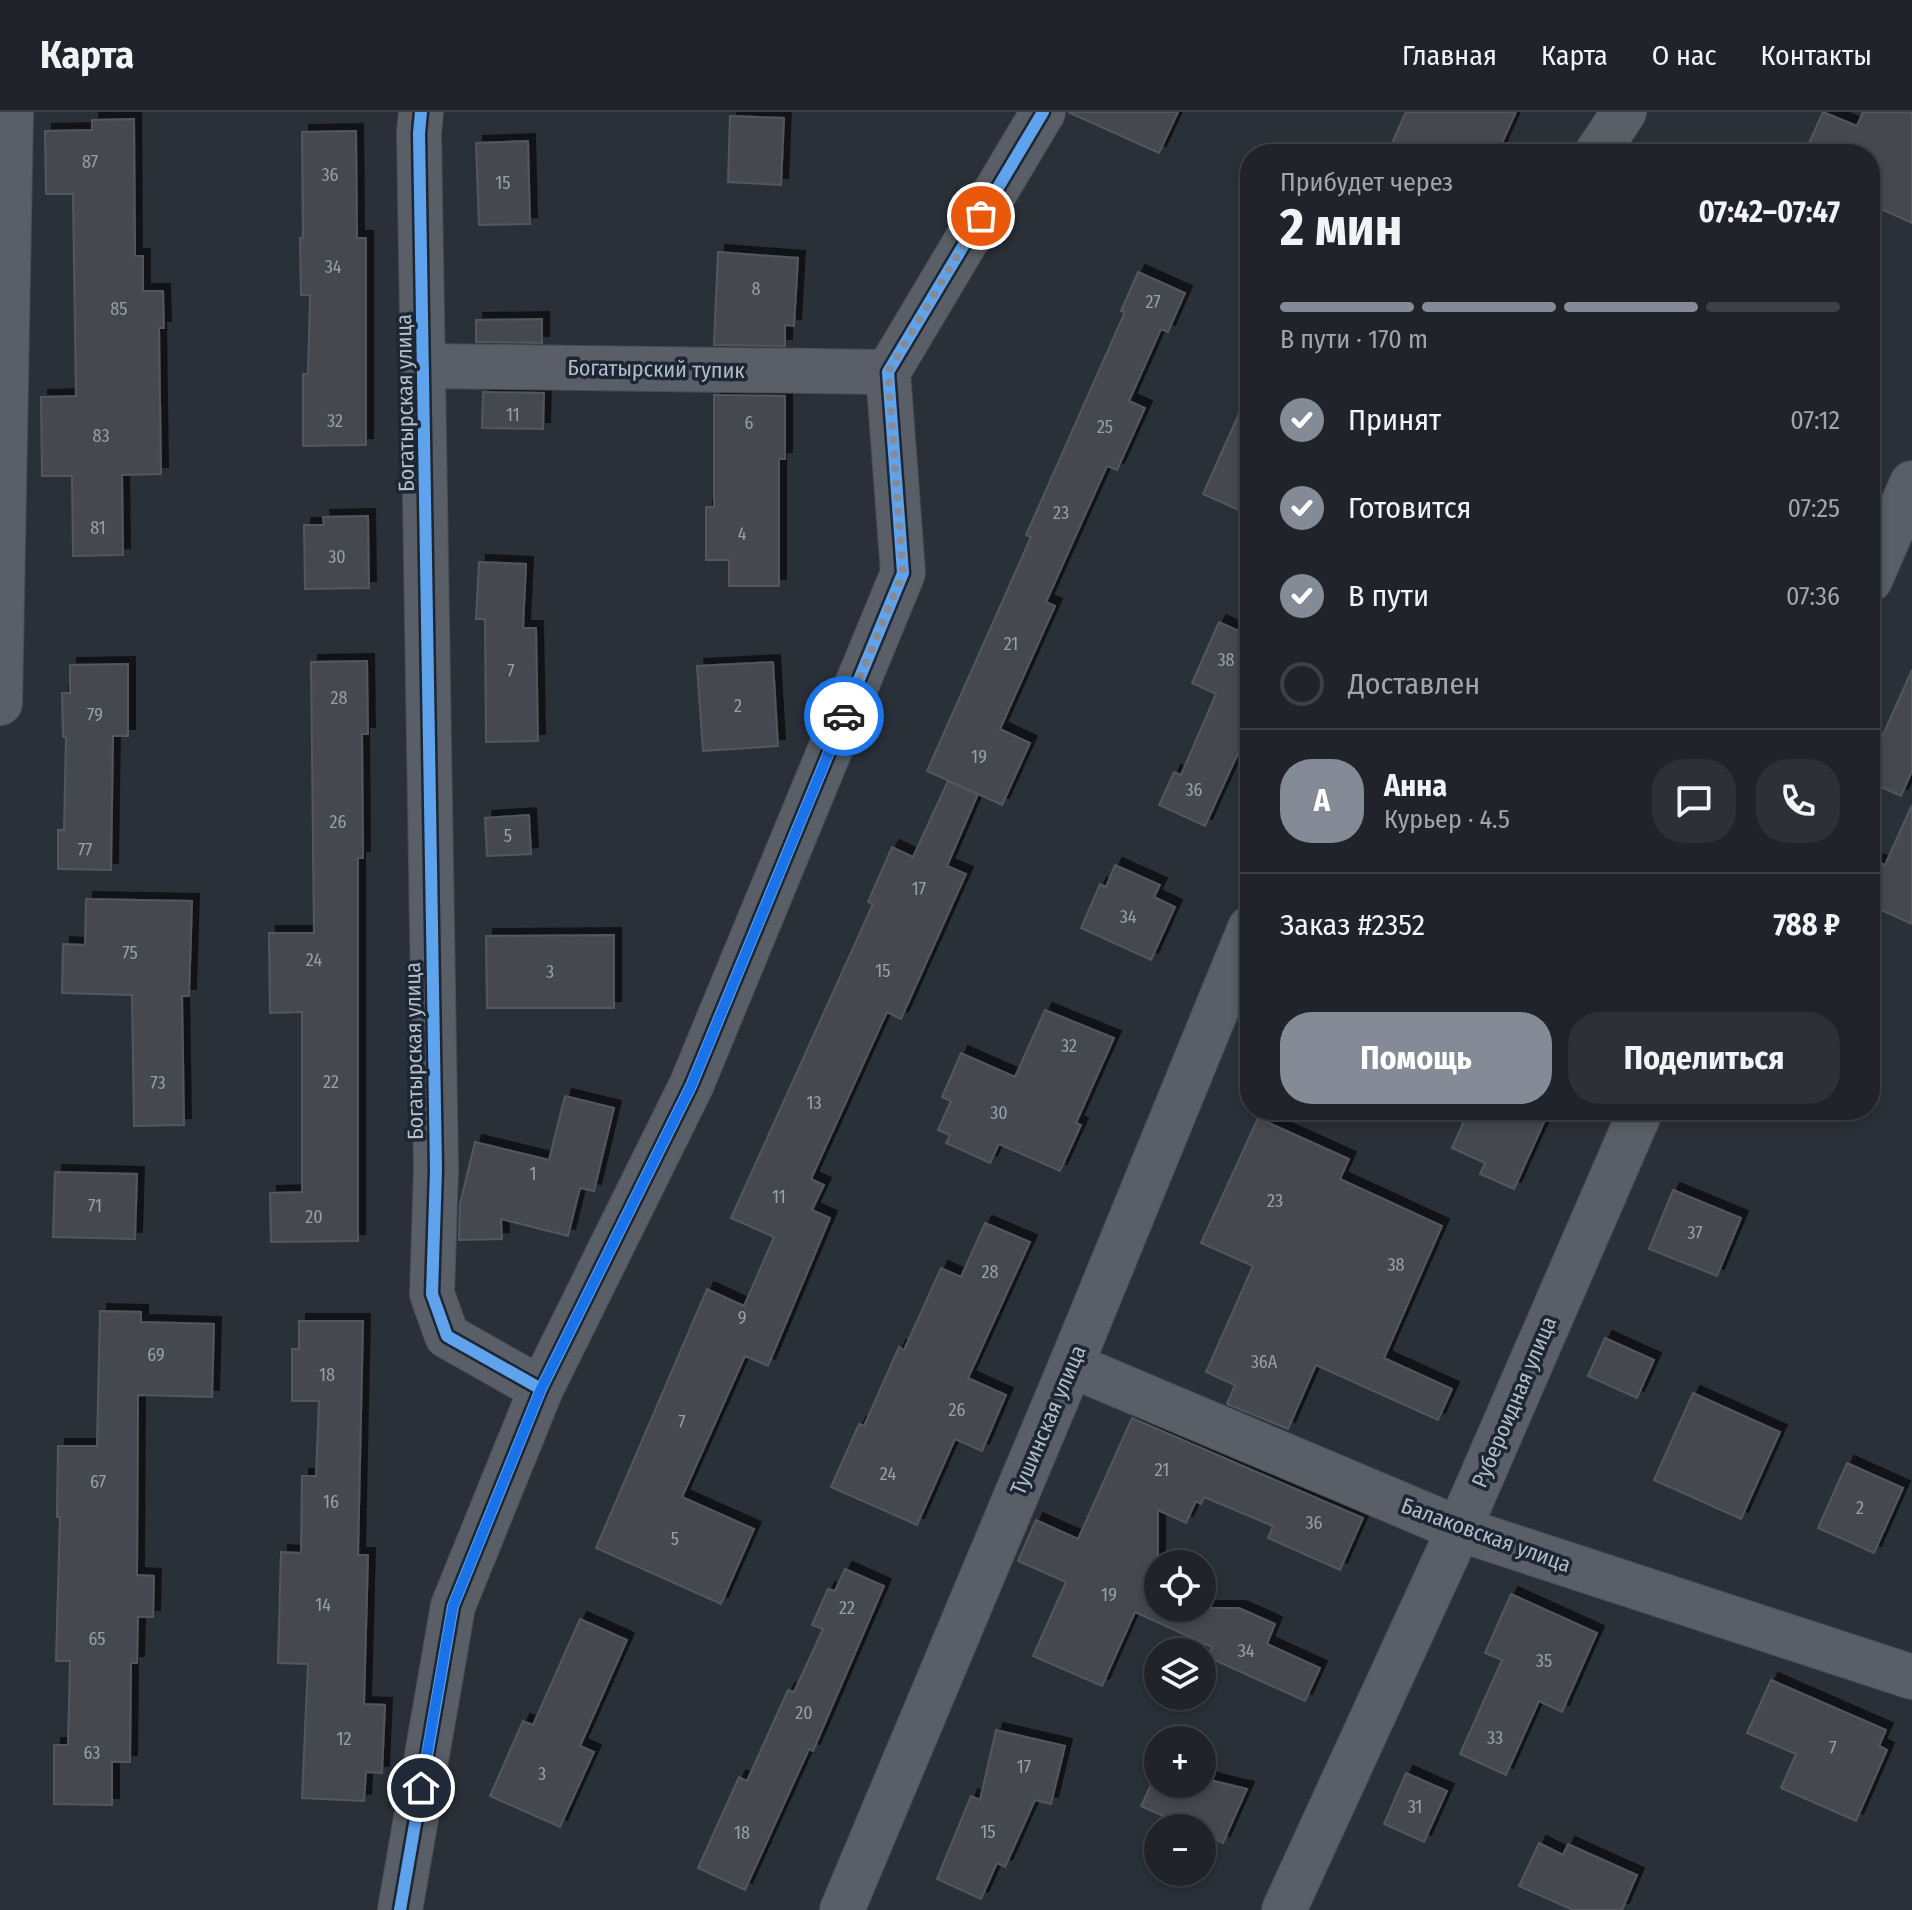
<!DOCTYPE html>
<html lang="ru">
<meta charset="utf-8">
<style>
:root{--surface:#20242a;--page:#2d3036;--text:#f1f3f6;--muted:#a2a4a8;--line:#3d4147;--accent:#848b96}
body{margin:0;font-family:"Fira Sans Condensed",sans-serif;background:var(--page);color:var(--text);height:100vh;display:flex;flex-direction:column;font-size:30px;white-space:nowrap}
*{box-sizing:border-box;margin:0}
p{font-size:26px;color:var(--muted)}
.icon{flex:none;width:44px;height:44px;fill:none;stroke:currentColor;stroke-width:2;stroke-linecap:round;stroke-linejoin:round}
.map{position:relative;flex:1;overflow:hidden}
.drawer{position:absolute;left:1240px;top:32px;width:640px;height:976px;display:flex;flex-direction:column;background:var(--surface);border-radius:32px;box-shadow:0 4px 12px #0003,0 0 0 2px var(--line)}
.drawer>*{flex:none}
.buttons{position:absolute;left:1144px;top:1438px;display:grid;gap:16px}
.buttons a{display:grid;place-items:center;width:72px;height:72px;border-radius:50%;background:var(--surface);box-shadow:0 4px 12px #0003,0 0 0 2px var(--line);font-size:40px}
.pin{position:absolute;display:grid;place-items:center;width:68px;height:68px;color:#fff;margin:-34px;border:4px solid #fff;border-radius:50%;box-shadow:0 2px 8px #0007}
.courier{position:absolute;display:grid;place-items:center;width:80px;height:80px;margin:-40px;border:6px solid #1a73e8;border-radius:50%;background:#fff;color:#222;box-shadow:0 2px 10px #0007}
.headline em{font-style:normal;font-weight:700}
.headline div{display:flex;flex-direction:column-reverse}
.headline{display:flex;align-items:center;justify-content:space-between;height:136px;padding:0 40px}
h1{font-size:52px;font-weight:700;line-height:60px}
.bar{display:grid;grid-template-columns:repeat(4,1fr);gap:12px 8px;align-content:center;height:96px;padding:0 40px}
.bar i{height:10px;border-radius:6px;background:var(--line)}
.bar .current{background:var(--accent)}
.bar p{grid-column:span 4}
.line{display:flex;align-items:center;gap:20px;padding:0 40px;border-top:2px solid var(--line)}
.line div{flex:1}
.round{display:grid;place-items:center;flex:none;width:84px;height:84px;border-radius:32px;background:var(--page)}
ol{padding:0 40px;list-style:none}
li{display:flex;align-items:center;gap:24px;height:88px}
li p{margin-inline-start:auto}
li .icon{padding:8px;border-radius:50%;background:var(--accent);color:#fff;stroke-width:4}
li:last-child{color:var(--muted)}
li i{width:44px;height:44px;border:4px solid var(--line);border-radius:50%}
.button{display:flex;gap:16px;margin-top:auto;padding:16px 40px}
.button a{flex:1;height:92px;border-radius:32px;background:var(--accent);color:#fff;font-size:32px;font-weight:700;line-height:92px;text-align:center}
.button a+a{background:var(--page);color:var(--text)}
header{display:flex;align-items:center;gap:48px;box-sizing:border-box;height:112px;padding:0 40px;background:var(--surface);border-bottom:2px solid var(--line)}
header strong{font-size:38px}
nav{display:flex;gap:44px;margin-inline-start:auto;font-size:28px}
.map>svg:first-child{display:block}
.building{fill:#444950;stroke:#52575f;stroke-width:2;filter:url(#shadow)}
.lines{fill:none;stroke-linecap:round;stroke-linejoin:round}
.minor-casing{stroke:#484c53;stroke-width:46}
.minor{stroke:#5a5e66;stroke-width:44}
.cycleway-casing{stroke:#1d2633;stroke-width:17}
.cycleway{stroke:#60a3ed;stroke-width:12}
.done{stroke:#848b96;stroke-width:8;stroke-dasharray:0 14.4}
.route{stroke:#1a73e8;stroke-width:10}
.labels{text-anchor:middle;dominant-baseline:central;stroke-width:7;stroke-linejoin:round;paint-order:stroke}
.number-label{font-size:18px;fill:#989fab}
.street-label{font-size:22px;fill:#b4bcc9;stroke:#1d2633}
</style>
<header>
<strong>Карта</strong>
<nav><a>Главная</a><a>Карта</a><a>О нас</a><a>Контакты</a></nav>
</header>
<div class="map">
<svg width="1912" height="1798" viewBox="0 0 1912 1798">
<defs>
<filter id="shadow"><feDropShadow dx="7" dy="-7" stdDeviation="0" flood-color="#0009"/></filter>
</defs>
<rect width="100%" height="100%" fill="#2a3038"/>
<!-- building -->
<g class="building">
<path d="M 1068,0 L 1178,0 L 1159,41 Z"/>
<path d="M 1406,0 L 1516,0 L 1497,42 L 1387,42 Z"/>
<path d="M 1823,0 L 1857,14 L 1863,0 L 1912,0 L 1912,111 L 1870,92 L 1870,42 L 1804,42 Z"/>
<path d="M 730,4 L 784,6 L 781,73 L 728,70 Z"/>
<path d="M 134,7 L 135,144 L 143,144 L 143,179 L 163,179 L 164,216 L 159,216 L 161,362 L 122,363 L 123,443 L 73,444 L 72,364 L 42,364 L 41,285 L 76,284 L 73,82 L 46,82 L 45,19 L 92,18 L 92,8 Z"/>
<path d="M 356,19 L 357,126 L 366,126 L 366,333 L 303,334 L 303,262 L 308,262 L 310,183 L 301,183 L 300,126 L 303,126 L 302,20 Z"/>
<path d="M 528,29 L 530,112 L 479,113 L 476,31 Z"/>
<path d="M 718,140 L 798,146 L 794,214 L 785,213 L 785,234 L 714,233 Z"/>
<path d="M 1138,160 L 1185,181 L 1168,220 L 1161,217 L 1129,289 L 1145,296 L 1117,358 L 1107,354 L 1046,490 L 1055,494 L 1000,617 L 1030,631 L 1002,693 L 927,659 L 1031,425 L 1026,423 L 1125,200 L 1121,199 Z"/>
<path d="M 542,207 L 542,231 L 476,230 L 476,208 Z"/>
<path d="M 1250,277 L 1250,403 L 1203,382 Z"/>
<path d="M 483,280 L 544,281 L 543,317 L 482,316 Z"/>
<path d="M 714,283 L 785,284 L 785,347 L 779,347 L 779,474 L 729,474 L 729,448 L 706,448 L 706,395 L 714,395 Z"/>
<path d="M 368,404 L 369,476 L 305,477 L 304,413 L 324,413 L 323,405 Z"/>
<path d="M 479,450 L 526,452 L 523,516 L 536,516 L 538,629 L 486,630 L 485,507 L 476,507 Z"/>
<path d="M 1250,505 L 1250,615 L 1205,714 L 1159,693 L 1174,660 L 1181,663 L 1216,582 L 1192,571 L 1219,510 L 1243,521 Z"/>
<path d="M 367,549 L 368,622 L 362,622 L 363,746 L 358,746 L 358,1129 L 271,1130 L 270,1081 L 302,1080 L 302,900 L 270,901 L 269,821 L 314,821 L 311,550 Z"/>
<path d="M 773,550 L 778,634 L 703,639 L 697,554 Z"/>
<path d="M 128,552 L 128,624 L 113,624 L 111,758 L 58,757 L 58,718 L 64,718 L 66,625 L 63,625 L 62,581 L 70,581 L 70,553 Z"/>
<path d="M 1912,558 L 1912,659 L 1901,684 L 1870,670 L 1870,652 Z"/>
<path d="M 948,669 L 978,682 L 947,754 L 966,762 L 901,907 L 887,900 L 811,1067 L 824,1073 L 812,1098 L 830,1106 L 768,1254 L 745,1244 L 682,1385 L 754,1417 L 721,1492 L 596,1436 L 707,1177 L 744,1194 L 774,1125 L 731,1106 L 873,792 L 868,790 L 892,735 L 913,745 Z"/>
<path d="M 1912,693 L 1912,812 L 1870,793 L 1870,747 L 1885,753 Z"/>
<path d="M 529,703 L 531,742 L 487,744 L 485,706 Z"/>
<path d="M 1115,753 L 1160,773 L 1154,785 L 1175,795 L 1151,848 L 1081,816 L 1100,772 L 1106,775 Z"/>
<path d="M 86,787 L 192,789 L 189,884 L 182,884 L 184,1013 L 134,1014 L 132,883 L 62,881 L 63,832 L 85,833 Z"/>
<path d="M 614,823 L 614,896 L 487,896 L 486,824 Z"/>
<path d="M 1045,898 L 1114,926 L 1076,1011 L 1081,1013 L 1060,1059 L 999,1032 L 990,1051 L 946,1031 L 950,1023 L 938,1018 L 951,989 L 942,985 L 961,941 L 1015,965 Z"/>
<path d="M 565,984 L 614,996 L 594,1079 L 580,1076 L 568,1124 L 501,1107 L 502,1127 L 459,1128 L 460,1092 L 475,1030 L 549,1048 Z"/>
<path d="M 1469,998 L 1522,998 L 1545,1008 L 1514,1077 L 1480,1062 L 1485,1051 L 1452,1036 Z"/>
<path d="M 1258,1006 L 1349,1047 L 1340,1067 L 1442,1114 L 1384,1246 L 1452,1277 L 1438,1308 L 1316,1253 L 1288,1317 L 1227,1292 L 1235,1273 L 1206,1260 L 1253,1154 L 1201,1131 Z"/>
<path d="M 55,1060 L 137,1062 L 135,1127 L 53,1125 Z"/>
<path d="M 1673,1078 L 1741,1106 L 1717,1164 L 1649,1137 Z"/>
<path d="M 985,1111 L 1030,1130 L 968,1266 L 1006,1283 L 982,1339 L 955,1327 L 917,1413 L 831,1375 L 859,1312 L 864,1314 L 899,1235 L 904,1238 L 941,1156 L 961,1165 Z"/>
<path d="M 100,1199 L 141,1200 L 141,1210 L 214,1212 L 212,1285 L 138,1283 L 137,1463 L 154,1464 L 153,1505 L 138,1505 L 137,1551 L 131,1551 L 130,1650 L 112,1650 L 112,1693 L 54,1692 L 54,1633 L 68,1633 L 70,1549 L 56,1549 L 60,1405 L 57,1405 L 58,1334 L 97,1334 Z"/>
<path d="M 299,1209 L 363,1209 L 358,1443 L 368,1443 L 364,1592 L 385,1593 L 382,1661 L 366,1660 L 364,1689 L 302,1686 L 308,1552 L 278,1551 L 281,1440 L 301,1441 L 302,1364 L 316,1364 L 319,1289 L 292,1289 L 292,1237 L 299,1237 Z"/>
<path d="M 1605,1226 L 1654,1248 L 1637,1286 L 1588,1264 Z"/>
<path d="M 1693,1281 L 1780,1320 L 1741,1407 L 1654,1368 Z"/>
<path d="M 1132,1306 L 1363,1406 L 1340,1458 L 1268,1426 L 1273,1414 L 1204,1385 L 1201,1392 L 1196,1389 L 1186,1411 L 1158,1398 L 1158,1496 L 1239,1496 L 1275,1512 L 1267,1532 L 1320,1556 L 1305,1589 L 1208,1545 L 1212,1535 L 1135,1500 L 1102,1574 L 1033,1544 L 1066,1470 L 1018,1449 L 1036,1408 L 1078,1427 Z"/>
<path d="M 1847,1351 L 1903,1376 L 1874,1441 L 1818,1416 Z"/>
<path d="M 845,1457 L 884,1474 L 813,1639 L 809,1637 L 745,1778 L 698,1756 L 739,1665 L 747,1669 L 788,1578 L 794,1580 L 823,1517 L 812,1513 L 828,1477 L 835,1479 Z"/>
<path d="M 1511,1482 L 1597,1521 L 1562,1600 L 1539,1589 L 1506,1663 L 1460,1642 L 1502,1548 L 1485,1541 Z"/>
<path d="M 580,1507 L 627,1528 L 580,1634 L 594,1640 L 560,1715 L 490,1684 L 523,1609 L 533,1613 Z"/>
<path d="M 1771,1568 L 1886,1618 L 1879,1634 L 1887,1638 L 1856,1709 L 1781,1676 L 1796,1642 L 1747,1621 Z"/>
<path d="M 996,1618 L 1065,1634 L 1051,1692 L 1035,1688 L 1005,1755 L 997,1751 L 981,1787 L 937,1767 L 971,1684 L 980,1688 Z"/>
<path d="M 1158,1658 L 1158,1672 L 1202,1672 L 1202,1666 L 1247,1677 L 1223,1731 L 1202,1721 L 1202,1716 L 1190,1716 L 1141,1694 Z"/>
<path d="M 1406,1661 L 1447,1679 L 1424,1730 L 1384,1712 Z"/>
<path d="M 1539,1731 L 1563,1743 L 1568,1732 L 1637,1763 L 1622,1798 L 1573,1798 L 1519,1774 Z"/>
</g>
<g class="lines">
<!-- minor casing -->
<g class="minor-casing">
<g id="minor">
<path d="M 421,0 L 419,21 L 436,1058 L 432,1182 L 447,1224 L 541,1277"/>
<path d="M 1596,42 L 1624,0"/>
<path d="M 424,254 L 888,260"/>
<path d="M 1870,468 L 1912,371"/>
<path d="M 0,591 L 11,0"/>
<path d="M 1071,1253 L 1459,1417 L 1912,1565"/>
<path d="M 400,1798 L 453,1494 L 541,1277 L 691,974 L 903,461 L 888,260 L 1043,0"/>
<path d="M 842,1798 L 1071,1253 L 1250,816"/>
<path d="M 1284,1798 L 1459,1417 L 1641,998"/>
</g>
</g>
<!-- minor -->
<use href="#minor" class="minor"/>
<!-- cycleway casing -->
<g class="cycleway-casing">
<g id="cycleway">
<path d="M 421,0 L 419,21 L 436,1058 L 432,1182 L 447,1224 L 541,1277"/>
<path d="M 400,1798 L 453,1494 L 541,1277 L 691,974 L 903,461 L 888,260 L 1043,0"/>
</g>
</g>
<!-- cycleway -->
<use href="#cycleway" class="cycleway"/>
</g>
<g class="lines">
<!-- done -->
<path class="done" d="M 844,604 L 903,461 L 888,260 L 981,104"/>
<!-- route -->
<path class="route" d="M 421,1676 L 453,1494 L 541,1277 L 691,974 L 844,604"/>
</g>
<g class="labels">
<!-- number labels -->
<g class="number-label">
<text x="90" y="50">87</text>
<text x="330" y="63">36</text>
<text x="503" y="71">15</text>
<text x="333" y="155">34</text>
<text x="756" y="177">8</text>
<text x="1153" y="190">27</text>
<text x="119" y="197">85</text>
<text x="513" y="303">11</text>
<text x="335" y="309">32</text>
<text x="749" y="311">6</text>
<text x="1105" y="315">25</text>
<text x="101" y="324">83</text>
<text x="1061" y="401">23</text>
<text x="98" y="416">81</text>
<text x="742" y="422">4</text>
<text x="337" y="445">30</text>
<text x="1011" y="532">21</text>
<text x="1226" y="548">38</text>
<text x="511" y="559">7</text>
<text x="339" y="586">28</text>
<text x="738" y="594">2</text>
<text x="95" y="603">79</text>
<text x="979" y="645">19</text>
<text x="1194" y="678">36</text>
<text x="338" y="710">26</text>
<text x="508" y="724">5</text>
<text x="85" y="738">77</text>
<text x="919" y="777">17</text>
<text x="1128" y="805">34</text>
<text x="130" y="841">75</text>
<text x="314" y="848">24</text>
<text x="883" y="859">15</text>
<text x="550" y="860">3</text>
<text x="1069" y="934">32</text>
<text x="331" y="970">22</text>
<text x="158" y="971">73</text>
<text x="814" y="991">13</text>
<text x="999" y="1001">30</text>
<text x="533" y="1062">1</text>
<text x="779" y="1085">11</text>
<text x="1275" y="1089">23</text>
<text x="95" y="1094">71</text>
<text x="314" y="1105">20</text>
<text x="1695" y="1121">37</text>
<text x="1396" y="1153">38</text>
<text x="990" y="1160">28</text>
<text x="742" y="1206">9</text>
<text x="156" y="1243">69</text>
<text x="1264" y="1250">36А</text>
<text x="327" y="1263">18</text>
<text x="957" y="1298">26</text>
<text x="682" y="1310">7</text>
<text x="1162" y="1358">21</text>
<text x="888" y="1362">24</text>
<text x="98" y="1370">67</text>
<text x="331" y="1390">16</text>
<text x="1860" y="1396">2</text>
<text x="1314" y="1411">36</text>
<text x="675" y="1427">5</text>
<text x="1109" y="1483">19</text>
<text x="323" y="1493">14</text>
<text x="847" y="1496">22</text>
<text x="97" y="1527">65</text>
<text x="1246" y="1539">34</text>
<text x="1544" y="1549">35</text>
<text x="804" y="1601">20</text>
<text x="1495" y="1626">33</text>
<text x="344" y="1627">12</text>
<text x="1833" y="1636">7</text>
<text x="92" y="1641">63</text>
<text x="1024" y="1655">17</text>
<text x="542" y="1662">3</text>
<text x="1415" y="1695">31</text>
<text x="988" y="1720">15</text>
<text x="742" y="1721">18</text>
</g>
<!-- street labels -->
<g class="street-label">
<text transform="translate(656 257) rotate(1)">Богатырский тупик</text>
<text transform="translate(405 291) rotate(-91)">Богатырская улица</text>
<text transform="translate(414 939) rotate(-91)">Богатырская улица</text>
<text transform="translate(1514 1290) rotate(-67)">Рубероидная улица</text>
<text transform="translate(1048 1308) rotate(-67)">Тушинская улица</text>
<text transform="translate(1486 1423) rotate(20)">Балаковская улица</text>
</g>
</g>
</svg>
<div class="buttons">
<a><svg class="icon" aria-label="locate" viewBox="0 0 24 24"><circle cx="12" cy="12" r="6"/><path d="M12 2v4M12 18v4M2 12h4M18 12h4"/></svg></a>
<a><svg class="icon" aria-label="layers" viewBox="0 0 24 24"><path d="M12 4l9 5-9 5-9-5zM3 14l9 5 9-5"/></svg></a>
<a>+</a>
<a>−</a>
</div>
<div class="pin" style="left:981px;top:104px;background:#ea580c"><svg class="icon" aria-label="bag" viewBox="0 0 24 24"><path d="M5 8h14l-1 12H6zM9 8a3 3 0 0 1 6 0"/></svg></div>
<div class="pin" style="left:421px;top:1676px;background:#1f2937"><svg class="icon" aria-label="home" viewBox="0 0 24 24"><path d="M3 11l9-7 9 7M6 9v11h12V9"/></svg></div>
<div class="courier" style="left:844px;top:604px"><svg class="icon" aria-label="car" viewBox="0 0 24 24"><path d="M5 17H2v-5l4-1 3-4h7l3 4 3 1v5h-3M9 17h6M6 11h13"/><circle cx="7" cy="17" r="2"/><circle cx="17" cy="17" r="2"/></svg></div>
<section class="drawer">
<div class="headline"><div><h1>2 мин</h1><p>Прибудет через</p></div><em>07:42–07:47</em></div>
<div class="bar"><i class="current"></i><i class="current"></i><i class="current"></i><i></i><p>В пути · 170 m</p></div>
<ol>
<li><svg class="icon" aria-label="check" viewBox="0 0 24 24"><path d="M5 12l5 5 9-10"/></svg>Принят<p>07:12</p></li>
<li><svg class="icon" aria-label="check" viewBox="0 0 24 24"><path d="M5 12l5 5 9-10"/></svg>Готовится<p>07:25</p></li>
<li><svg class="icon" aria-label="check" viewBox="0 0 24 24"><path d="M5 12l5 5 9-10"/></svg>В пути<p>07:36</p></li>
<li><i></i>Доставлен</li>
</ol>
<div class="line" style="height:144px"><b class="round" style="background:var(--accent);color:#fff">А</b><div><b>Анна</b><p>Курьер · 4.5</p></div><a class="round"><svg class="icon" aria-label="chat" viewBox="0 0 24 24"><path d="M4 5h16v11H9l-5 4z"/></svg></a><a class="round"><svg class="icon" aria-label="phone" viewBox="0 0 24 24"><path d="M5 4h4l2 5-3 2q2 4 5 5l2-3 5 2v4C11 20 4 13 5 4z"/></svg></a></div>
<div class="line" style="height:104px"><div>Заказ #2352</div><b>788 ₽</b></div>
<div class="button"><a>Помощь</a><a>Поделиться</a></div>
</section>
</div>
